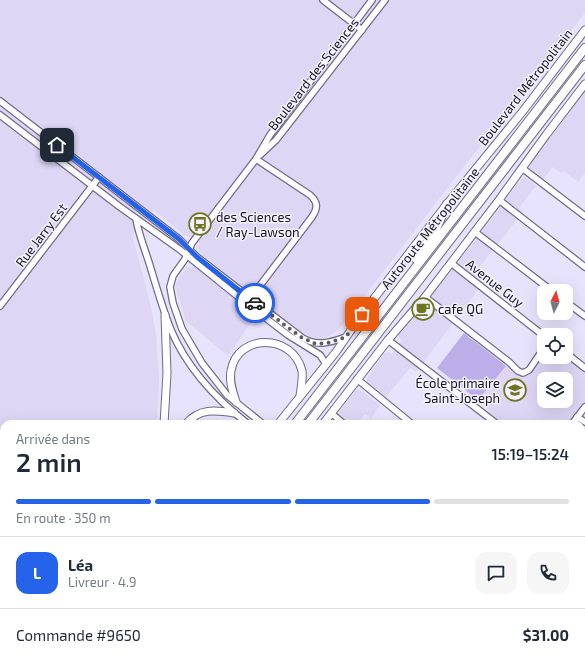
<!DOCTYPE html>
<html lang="fr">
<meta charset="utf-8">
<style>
:root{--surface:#fff;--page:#f6f6f7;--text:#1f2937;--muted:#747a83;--line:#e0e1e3;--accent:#2563eb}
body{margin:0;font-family:"Exo 2",sans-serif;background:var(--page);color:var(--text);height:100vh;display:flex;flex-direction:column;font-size:15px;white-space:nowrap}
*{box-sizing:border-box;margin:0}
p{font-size:13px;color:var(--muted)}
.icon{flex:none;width:22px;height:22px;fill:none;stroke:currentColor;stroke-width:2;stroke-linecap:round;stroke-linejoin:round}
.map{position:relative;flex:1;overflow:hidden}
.side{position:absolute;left:0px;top:420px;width:585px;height:248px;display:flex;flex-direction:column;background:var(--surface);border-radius:12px 12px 0 0;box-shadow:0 4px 16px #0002}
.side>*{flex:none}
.needle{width:26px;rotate:6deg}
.fabs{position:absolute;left:537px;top:284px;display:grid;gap:8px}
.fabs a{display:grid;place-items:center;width:36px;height:36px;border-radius:8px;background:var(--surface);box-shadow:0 4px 16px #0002;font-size:20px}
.pin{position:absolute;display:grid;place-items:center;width:34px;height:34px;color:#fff;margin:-17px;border-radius:8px;box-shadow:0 2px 6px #0006}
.courier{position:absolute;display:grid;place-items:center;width:40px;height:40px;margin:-20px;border:3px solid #2563eb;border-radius:50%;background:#fff;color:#222;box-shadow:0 1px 5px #0007}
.overview em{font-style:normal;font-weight:600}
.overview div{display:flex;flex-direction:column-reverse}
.overview{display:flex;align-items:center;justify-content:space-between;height:68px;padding:0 16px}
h1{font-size:26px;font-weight:600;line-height:30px}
.bar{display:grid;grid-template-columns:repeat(4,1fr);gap:6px 4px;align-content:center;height:48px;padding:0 16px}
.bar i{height:5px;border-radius:3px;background:var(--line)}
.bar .on{background:var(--accent)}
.bar p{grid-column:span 4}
.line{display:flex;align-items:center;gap:10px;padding:0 16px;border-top:1px solid var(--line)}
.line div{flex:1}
.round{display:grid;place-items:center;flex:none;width:42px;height:42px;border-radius:12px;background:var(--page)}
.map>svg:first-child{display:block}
.built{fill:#ddd6f5;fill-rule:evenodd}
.green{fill:#bcaee9}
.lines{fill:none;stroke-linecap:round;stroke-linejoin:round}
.minor-casing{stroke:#716b86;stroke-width:8}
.major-casing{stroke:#716b86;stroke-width:9}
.highway-casing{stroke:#716b86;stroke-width:10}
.minor{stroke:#fff;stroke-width:5.5}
.major{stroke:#fff;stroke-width:7}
.highway{stroke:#fff;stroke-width:8}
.done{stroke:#5f5b6b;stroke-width:4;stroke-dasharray:0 7.2}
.route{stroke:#2563eb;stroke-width:5}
.labels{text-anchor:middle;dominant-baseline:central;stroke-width:3;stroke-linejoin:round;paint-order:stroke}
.street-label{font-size:13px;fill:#15121d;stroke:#f4f2ff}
.poi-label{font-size:13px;fill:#15121d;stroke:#f4f2ff;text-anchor:start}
</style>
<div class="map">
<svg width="585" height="668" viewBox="0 0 585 668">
<rect width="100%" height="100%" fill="#e8e3fc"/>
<!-- built -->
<g class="built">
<path d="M 0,0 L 585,0 L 585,13 L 455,178 L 340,328 L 329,336 L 322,339 L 318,339 L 311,337 L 304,334 L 264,303 L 228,356 L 186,321 L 177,292 L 176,285 L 180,276 L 187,268 L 193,267 L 202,253 L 197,248 L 200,243 L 189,236 L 185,236 L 154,210 L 132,235 L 150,302 L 156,334 L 159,380 L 157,424 L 4,424 L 4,664 L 84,664 L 80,668 L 0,668 Z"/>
<path d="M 585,90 L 585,173 L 578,182 L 564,171 L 561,173 L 553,167 L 543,179 L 530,168 L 529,166 Z"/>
<path d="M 524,176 L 536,186 L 519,208 L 523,212 L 474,274 L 484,282 L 416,372 L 410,368 L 386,397 L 367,382 L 367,378 L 385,353 L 389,352 L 392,354 L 402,340 L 399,338 L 399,335 L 424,305 L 427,305 L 434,297 L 432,294 L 452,270 L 454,271 L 460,263 L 458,262 L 477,238 L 479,239 L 484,233 L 482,231 L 500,208 L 502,208 L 507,200 L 506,199 Z"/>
<path d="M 544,348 L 544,357 L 566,357 L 566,353 L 585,368 L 585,407 L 572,424 L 503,424 L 478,400 L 506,366 L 523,373 ZM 544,379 L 566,379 L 566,401 L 544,401 Z"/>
<path d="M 356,390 L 360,390 L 380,405 L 371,418 L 365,414 L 358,424 L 351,424 L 341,416 L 339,413 Z"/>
<path d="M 144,664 L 182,664 L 179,668 L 141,668 Z"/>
</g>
<!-- green -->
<g class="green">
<path d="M 464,333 L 506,366 L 478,400 L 437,368 Z"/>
<path d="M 412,664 L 454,664 L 459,668 L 409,668 Z"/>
</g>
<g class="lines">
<!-- minor casing -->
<g class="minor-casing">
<g id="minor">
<path d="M 323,0 L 362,30"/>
<path d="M 0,101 L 179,239 L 197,257 L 301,337 C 316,347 329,343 346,337"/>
<path d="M 0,115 L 120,207 L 179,249 L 241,299 L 288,335 L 320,355 L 326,364"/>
<path d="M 260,155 L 276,140 L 385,0"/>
<path d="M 522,168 L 585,216"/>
<path d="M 499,200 L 585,267"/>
<path d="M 136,219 C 139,236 146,252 151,269 C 157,289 163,310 171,330 C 187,368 216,399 248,424"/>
<path d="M 475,232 L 552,291"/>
<path d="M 451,263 L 544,336"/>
<path d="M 425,297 L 509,362 L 518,371 L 523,373 L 529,370 L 544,348"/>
<path d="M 249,300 L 312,217 C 318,208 318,202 310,195 L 256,159"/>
<path d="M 566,302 L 585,316"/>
<path d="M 0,306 L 99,177"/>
<path d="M 388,340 L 497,424"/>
<path d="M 566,353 L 585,368"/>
<path d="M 357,379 L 412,424"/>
<path d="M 331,413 L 344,424"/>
<path d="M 577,417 L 585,422"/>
<path d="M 263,424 L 227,395 L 202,363 L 182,329 L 173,303 L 170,287 L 173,276 L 185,259 L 192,243 L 256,159 L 270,135 L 372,0"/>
<path d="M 572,424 L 585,407"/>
<path d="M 0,434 L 4,437"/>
<path d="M 0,486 L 4,481"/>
<path d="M 581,491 L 585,494"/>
<path d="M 581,554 L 585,558"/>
<path d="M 0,569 L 4,572"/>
<path d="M 581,608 L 585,611"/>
<path d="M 196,664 L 201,668"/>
<path d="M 463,664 L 468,668"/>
<path d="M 558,664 L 563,668"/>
<path d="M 572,664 L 577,668"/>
<path d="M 257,668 L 260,664"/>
<path d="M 323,668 L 326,664"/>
<path d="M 393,668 L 396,664"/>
<path d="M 402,668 L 405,664"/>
</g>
</g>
<!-- major casing -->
<g class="major-casing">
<g id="major">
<path d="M 236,402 C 233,392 229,382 231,371 C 237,333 293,333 302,371 C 303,379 301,388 300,396"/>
<path d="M 164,424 L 167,373 L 165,315"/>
<path d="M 186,424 C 199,408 215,410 234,413"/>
<path d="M 278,424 L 336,352 L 362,314 L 447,204 L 523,111 L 585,30"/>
<path d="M 323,424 L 388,340 L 425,297 L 499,200 L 546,135 L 585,84"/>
<path d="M 93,668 L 96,664"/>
<path d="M 135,668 L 138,664"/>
</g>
</g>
<!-- highway casing -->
<g class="highway-casing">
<g id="highway">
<path d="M 416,259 L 436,229 L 447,204"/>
<path d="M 295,424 L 585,48"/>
<path d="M 308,424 L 585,65"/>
<path d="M 107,668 L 110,664"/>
<path d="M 122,668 L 125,664"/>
</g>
</g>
<!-- minor -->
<use href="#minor" class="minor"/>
<!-- major -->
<use href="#major" class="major"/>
<!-- highway -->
<use href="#highway" class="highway"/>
</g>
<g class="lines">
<!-- done -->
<path class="done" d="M 255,303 L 301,337 L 316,344 L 328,343 L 346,337 L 362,314"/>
<!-- route -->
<path class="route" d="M 57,145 L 179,239 L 197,257 L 255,303"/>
</g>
<!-- icons -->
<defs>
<g id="bus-ring" transform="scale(1.15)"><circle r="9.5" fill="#f4f2ff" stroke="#6d761f" stroke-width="1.5"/><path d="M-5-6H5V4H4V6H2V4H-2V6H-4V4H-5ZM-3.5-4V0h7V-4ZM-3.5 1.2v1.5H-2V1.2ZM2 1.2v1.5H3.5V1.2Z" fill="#6d761f"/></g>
<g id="cafe-ring" transform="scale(1.15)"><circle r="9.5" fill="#f4f2ff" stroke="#6d761f" stroke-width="1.5"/><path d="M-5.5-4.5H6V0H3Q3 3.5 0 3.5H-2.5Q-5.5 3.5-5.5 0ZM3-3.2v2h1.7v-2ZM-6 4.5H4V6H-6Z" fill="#6d761f"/></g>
<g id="school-ring" transform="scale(1.15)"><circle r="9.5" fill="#f4f2ff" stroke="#6d761f" stroke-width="1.5"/><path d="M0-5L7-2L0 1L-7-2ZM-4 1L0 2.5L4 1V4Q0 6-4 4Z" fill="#6d761f"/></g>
</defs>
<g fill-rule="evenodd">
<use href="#bus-ring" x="200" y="224"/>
<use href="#cafe-ring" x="423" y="309"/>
<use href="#school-ring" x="515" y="390"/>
</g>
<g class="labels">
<!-- street labels -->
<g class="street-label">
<text transform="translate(313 74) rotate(-52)">Boulevard des Sciences</text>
<text transform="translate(525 87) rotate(-52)">Boulevard Métropolitain</text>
<text transform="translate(430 228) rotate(-52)">Autoroute Métropolitaine</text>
<text transform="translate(41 235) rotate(-53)">Rue Jarry Est</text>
<text transform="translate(495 283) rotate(38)">Avenue Guy</text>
</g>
<!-- poi labels -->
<g class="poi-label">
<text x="216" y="217">des Sciences<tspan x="216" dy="15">/ Ray-Lawson</tspan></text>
<text x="438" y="309">cafe QG</text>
<text x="500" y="383" text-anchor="end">École primaire<tspan x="500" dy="15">Saint-Joseph</tspan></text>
</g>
</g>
</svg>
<div class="fabs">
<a><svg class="needle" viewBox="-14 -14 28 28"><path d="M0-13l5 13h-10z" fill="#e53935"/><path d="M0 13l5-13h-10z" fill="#747a83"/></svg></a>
<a><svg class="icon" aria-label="locate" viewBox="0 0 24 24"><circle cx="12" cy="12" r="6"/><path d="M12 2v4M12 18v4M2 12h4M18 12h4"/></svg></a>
<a><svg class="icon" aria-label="layers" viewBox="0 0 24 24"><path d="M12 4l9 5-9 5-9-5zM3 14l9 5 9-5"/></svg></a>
</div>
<div class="pin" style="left:362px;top:314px;background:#ea580c"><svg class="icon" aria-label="bag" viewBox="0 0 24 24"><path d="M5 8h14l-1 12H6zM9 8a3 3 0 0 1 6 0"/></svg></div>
<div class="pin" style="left:57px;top:145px;background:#1f2937"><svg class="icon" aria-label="home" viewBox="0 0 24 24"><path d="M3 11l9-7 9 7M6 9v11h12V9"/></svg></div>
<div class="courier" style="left:255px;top:303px"><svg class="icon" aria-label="car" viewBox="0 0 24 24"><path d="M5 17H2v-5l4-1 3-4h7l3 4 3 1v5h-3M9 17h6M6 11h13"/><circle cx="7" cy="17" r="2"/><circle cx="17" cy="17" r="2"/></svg></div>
<section class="side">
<div class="overview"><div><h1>2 min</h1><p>Arrivée dans</p></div><em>15:19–15:24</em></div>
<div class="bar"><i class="on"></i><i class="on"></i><i class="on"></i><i></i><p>En route · 350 m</p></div>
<div class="line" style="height:72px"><b class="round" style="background:var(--accent);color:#fff">L</b><div><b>Léa</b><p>Livreur · 4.9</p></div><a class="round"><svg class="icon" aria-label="chat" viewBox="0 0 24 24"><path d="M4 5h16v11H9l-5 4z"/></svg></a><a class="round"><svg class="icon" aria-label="phone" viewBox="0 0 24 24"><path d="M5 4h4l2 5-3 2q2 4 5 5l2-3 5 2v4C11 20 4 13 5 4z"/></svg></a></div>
<div class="line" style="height:52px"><div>Commande #9650</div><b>$31.00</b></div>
</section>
</div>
